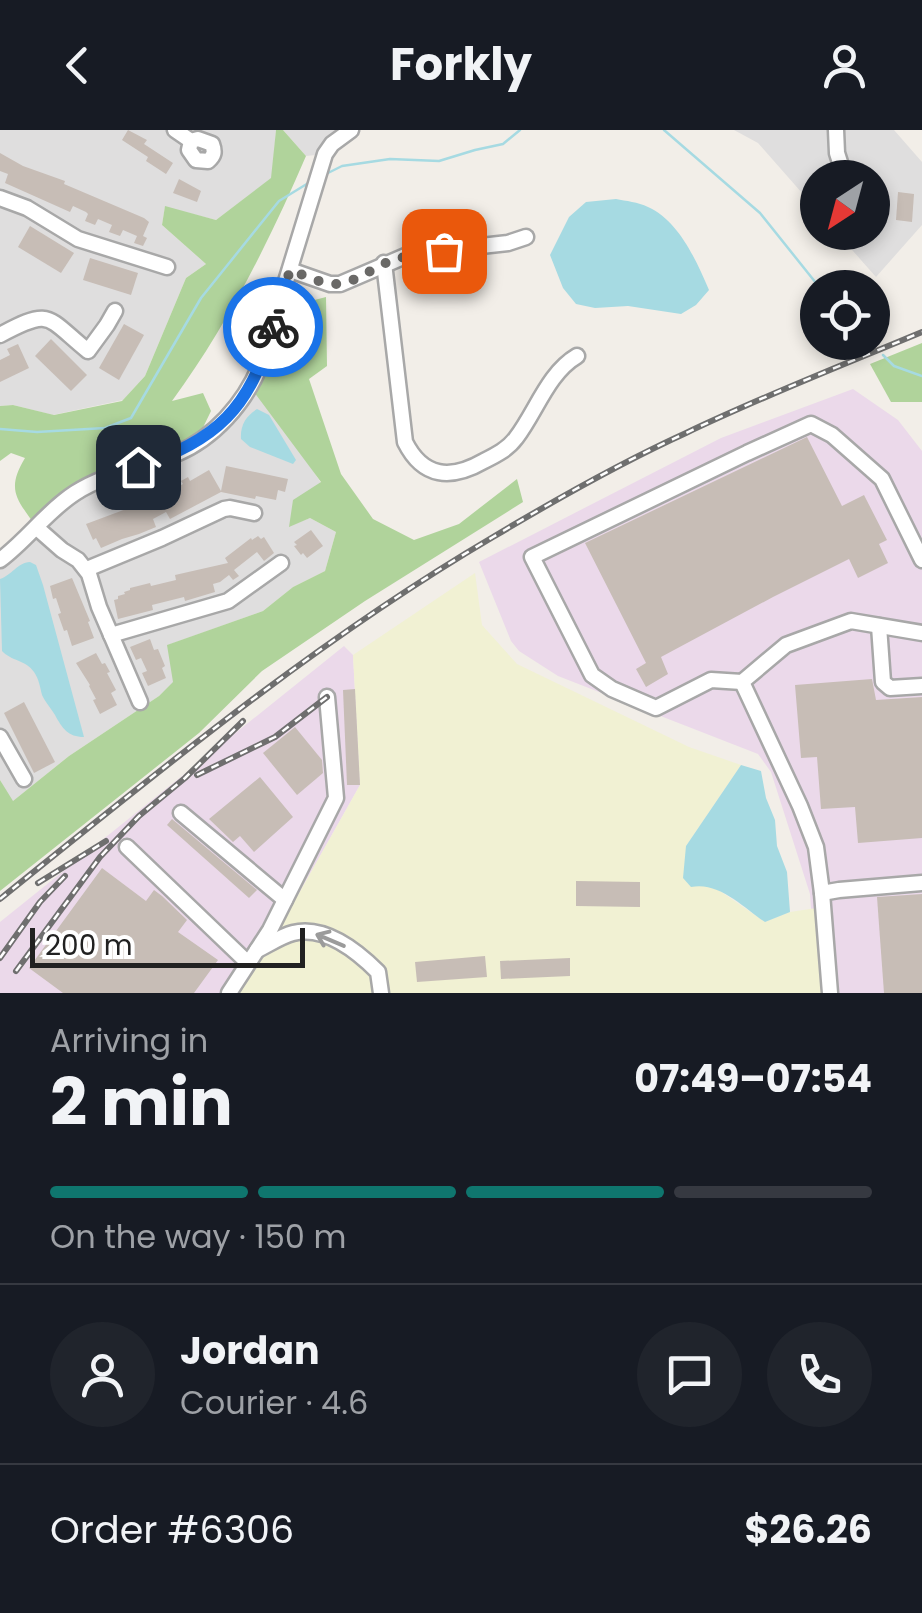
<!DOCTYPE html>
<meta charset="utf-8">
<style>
:root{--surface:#171b24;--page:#20242c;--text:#f1f3f6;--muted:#9ea1a6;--line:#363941;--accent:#0f766e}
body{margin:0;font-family:Poppins,sans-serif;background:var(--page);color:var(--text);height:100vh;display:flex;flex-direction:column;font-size:38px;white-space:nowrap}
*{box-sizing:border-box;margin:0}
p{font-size:32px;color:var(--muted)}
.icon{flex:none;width:55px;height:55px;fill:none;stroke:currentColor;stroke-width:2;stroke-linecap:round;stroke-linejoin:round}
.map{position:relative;height:863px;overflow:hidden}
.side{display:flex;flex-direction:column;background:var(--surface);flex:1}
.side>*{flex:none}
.needle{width:65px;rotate:216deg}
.tools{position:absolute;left:800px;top:30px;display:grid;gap:20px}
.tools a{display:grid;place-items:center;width:90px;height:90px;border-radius:50%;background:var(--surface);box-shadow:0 5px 15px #0003;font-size:50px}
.scale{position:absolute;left:30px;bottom:25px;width:275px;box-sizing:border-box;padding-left:10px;border:5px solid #212121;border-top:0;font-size:28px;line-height:35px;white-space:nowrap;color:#212121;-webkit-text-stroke:8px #fff;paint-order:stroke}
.pin{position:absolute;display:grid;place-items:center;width:85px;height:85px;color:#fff;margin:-42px;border-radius:20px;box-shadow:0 5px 15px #0006}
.courier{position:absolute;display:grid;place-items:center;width:100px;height:100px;margin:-50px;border:8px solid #1a73e8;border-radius:50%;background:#fff;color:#222;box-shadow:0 2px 12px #0007}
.overview em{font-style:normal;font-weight:700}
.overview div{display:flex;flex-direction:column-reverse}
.overview{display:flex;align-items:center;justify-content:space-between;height:170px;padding:0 50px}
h1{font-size:65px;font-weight:700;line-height:75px}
.bar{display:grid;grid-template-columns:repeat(4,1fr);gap:15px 10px;align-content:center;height:120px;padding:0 50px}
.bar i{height:12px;border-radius:8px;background:var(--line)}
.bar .on{background:var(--accent)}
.bar p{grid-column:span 4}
.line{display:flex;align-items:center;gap:25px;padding:0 50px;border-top:2px solid var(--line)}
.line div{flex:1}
.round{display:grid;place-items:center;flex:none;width:105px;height:105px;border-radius:52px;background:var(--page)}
header{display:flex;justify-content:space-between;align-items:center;height:130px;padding:0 50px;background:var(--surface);font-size:45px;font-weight:700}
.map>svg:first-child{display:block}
.residential{fill:#dfdede}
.industrial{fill:#ebd9ea}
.farmland{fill:#f1f1d3}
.forest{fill:#b0d39b}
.water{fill:#a6dae2}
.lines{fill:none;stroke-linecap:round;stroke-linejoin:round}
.stream{stroke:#a6dae2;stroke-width:2.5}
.building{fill:#c7bdb6}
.minor-casing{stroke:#a8a8a8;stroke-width:19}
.minor{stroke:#fff;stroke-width:14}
.rail-casing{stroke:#6f6f6f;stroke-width:6}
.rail{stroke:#fff;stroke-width:2.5;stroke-dasharray:8;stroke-linecap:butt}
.oneway{stroke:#9b9b9b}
.done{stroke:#6a6967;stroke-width:10;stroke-dasharray:0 18}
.route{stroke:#1a73e8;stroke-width:12}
</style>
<header><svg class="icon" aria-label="back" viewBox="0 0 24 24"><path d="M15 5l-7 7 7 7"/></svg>Forkly<svg class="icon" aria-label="person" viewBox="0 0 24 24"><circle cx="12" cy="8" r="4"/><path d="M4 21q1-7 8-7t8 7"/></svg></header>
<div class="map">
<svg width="922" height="863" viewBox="0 0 922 863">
<rect width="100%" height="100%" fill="#f2eee8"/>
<!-- residential -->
<g class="residential">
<path d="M 0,0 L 276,0 L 272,48 L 216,90 L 165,77 L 162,95 L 206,134 L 186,148 L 145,246 L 123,270 L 53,285 L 13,275 L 0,276 Z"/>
<path d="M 283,0 L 351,0 L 325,24 L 306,26 Z"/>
<path d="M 734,0 L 894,0 L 922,32 L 922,95 L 876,147 L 837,103 L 872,102 L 872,48 L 818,48 L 817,80 L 758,13 Z"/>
<path d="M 254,251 L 321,353 L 289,396 L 310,388 L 336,402 L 325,441 L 293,457 L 263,481 L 168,515 L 174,552 L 159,566 L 69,626 L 12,672 L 0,650 L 0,430 L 59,376 L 195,314 Z"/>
</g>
<!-- industrial -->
<g class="industrial">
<path d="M 853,259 L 898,290 L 922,321 L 922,863 L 817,863 L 810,764 L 771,642 L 758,624 L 558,546 L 519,521 L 511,511 L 479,432 L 721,308 Z"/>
<path d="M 344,516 L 353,525 L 360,655 L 289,781 L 270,800 L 229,863 L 0,863 L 0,792 Z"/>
</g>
<!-- farmland -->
<path class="farmland" d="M 475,443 L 482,495 L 517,534 L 689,617 L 741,635 L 686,716 L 702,755 L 717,759 L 765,792 L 790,782 L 823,777 L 830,863 L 229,863 L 270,800 L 289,781 L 360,655 L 353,525 Z"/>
<!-- forest -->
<g class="forest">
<path d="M 276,0 L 283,0 L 306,26 C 269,112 227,196 172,271 L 203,263 L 211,281 L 195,314 L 100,350 L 37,398 C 18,370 5,361 25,328 L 11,323 L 0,331 L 0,276 L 13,275 L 54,285 L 122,271 L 145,246 L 186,148 L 206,134 L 162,95 L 165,76 L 216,90 L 271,48 Z"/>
<path d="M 326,167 L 327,236 L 309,249 L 341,344 L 373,389 L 414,410 L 459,394 L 517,349 L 523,372 L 365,471 L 262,541 L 199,603 L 0,761 L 0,650 L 13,671 L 69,626 L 159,566 L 173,552 L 167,515 L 263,481 L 293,457 L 325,441 L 336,402 L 310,388 L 289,397 L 293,370 L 321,352 L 254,262 L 284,178 Z"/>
<path d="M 922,213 L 922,272 L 891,272 L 870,234 Z"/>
</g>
<!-- water -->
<g class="water">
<path d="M 616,69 C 626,71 638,72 648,77 C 679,91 696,130 709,160 L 696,175 L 681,184 L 628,176 L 595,178 L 576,174 L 563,158 L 550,125 L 569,87 L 586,72 Z"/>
<path d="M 257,279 L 269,285 L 296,330 L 293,334 L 250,317 L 241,309 C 240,295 246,286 257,279 Z"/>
<path d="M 30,432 L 36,435 L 43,455 L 84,607 C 68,607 62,598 55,585 C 51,578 45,572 42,565 C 40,557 39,549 34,542 C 26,530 11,531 2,521 L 0,449 C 12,445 17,433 30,432 Z"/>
<path d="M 741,635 L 761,641 L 766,668 L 775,690 L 777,716 L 787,742 L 790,782 L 765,792 C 744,778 719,751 691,757 L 683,748 L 686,716 Z"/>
</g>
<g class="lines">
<!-- stream -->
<g class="stream">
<path d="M 664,0 L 760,83 L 820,158"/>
<path d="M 326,44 L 342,36 L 390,29 L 439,31 L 475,20 L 503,14 L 520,0"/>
<path d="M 883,225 L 894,236 L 922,246"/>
<path d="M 0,299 L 37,302 L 105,298 L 131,288 L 201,168 L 279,71 L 310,52"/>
</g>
</g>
<!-- building -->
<g class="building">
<path d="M 128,0 L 147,10 L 144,14 L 173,33 L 166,44 L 146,31 L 148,27 L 122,10 Z"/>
<path d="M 0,23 L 23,36 L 65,51 L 64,54 L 144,88 L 149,92 L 143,106 L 147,108 L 143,116 L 134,113 L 137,106 L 123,100 L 120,106 L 109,102 L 112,95 L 98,89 L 95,95 L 85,91 L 88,84 L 86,82 L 73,76 L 70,82 L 5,53 L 8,44 L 0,41 Z"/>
<path d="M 179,49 L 201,61 L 197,72 L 173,63 Z"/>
<path d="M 898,62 L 914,64 L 912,92 L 896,90 Z"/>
<path d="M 30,96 L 74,123 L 61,143 L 18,117 Z"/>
<path d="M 90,128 L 138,143 L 131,165 L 83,150 Z"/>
<path d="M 124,194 L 144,205 L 119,250 L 99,238 Z"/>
<path d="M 51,209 L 87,245 L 71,261 L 35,226 Z"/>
<path d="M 18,214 L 29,238 L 0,252 L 0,230 L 10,225 L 7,219 Z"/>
<path d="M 807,307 L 842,376 L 864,365 L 887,410 L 879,414 L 888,433 L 858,448 L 849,429 L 773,467 L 661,527 L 668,544 L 646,557 L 636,539 L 646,533 L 585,413 Z"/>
<path d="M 226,336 L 288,349 L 285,362 L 278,360 L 276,370 L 256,366 L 255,369 L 221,362 L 170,389 L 166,382 L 153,389 L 156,397 L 139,404 L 122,409 L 101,418 L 96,408 L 93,410 L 86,394 L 145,372 L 146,374 L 183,354 L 181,351 L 188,347 L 190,351 L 209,340 L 221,361 Z"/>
<path d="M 311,400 L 323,416 L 307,428 L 303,423 L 301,425 L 294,416 L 297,415 L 294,412 Z"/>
<path d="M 258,406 L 261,409 L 264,407 L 274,423 L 264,431 L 257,422 L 234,440 L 239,446 L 233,450 L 229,445 L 220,452 L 213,454 L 215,462 L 185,471 L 184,467 L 152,475 L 153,480 L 118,489 L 114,470 L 118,469 L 118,466 L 125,464 L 124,462 L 130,460 L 130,458 L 150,453 L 151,456 L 176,450 L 175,445 L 228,433 L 225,428 L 251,408 L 252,410 Z"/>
<path d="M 72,448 L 90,491 L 88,492 L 94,508 L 72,516 L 67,500 L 64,501 L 58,484 L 61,483 L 56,468 L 53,469 L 50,456 Z"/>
<path d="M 150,509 L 154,520 L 158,519 L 165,536 L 162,538 L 166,548 L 148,556 L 142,543 L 147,541 L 141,528 L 136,530 L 130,517 Z"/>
<path d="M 96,523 L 102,534 L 105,533 L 110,542 L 107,543 L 116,560 L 111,563 L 117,575 L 100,584 L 93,570 L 96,569 L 89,556 L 90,555 L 76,533 Z"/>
<path d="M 872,549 L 876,570 L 922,567 L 922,708 L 858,713 L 855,677 L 821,679 L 817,627 L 801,628 L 795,555 Z"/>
<path d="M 355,559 L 360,655 L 347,655 L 343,560 Z"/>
<path d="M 24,572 L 55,632 L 34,643 L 4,583 Z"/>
<path d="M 295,597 L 322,630 L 323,643 L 297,665 L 263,623 Z"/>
<path d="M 260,647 L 293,687 L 254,722 L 240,706 L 233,712 L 209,689 Z"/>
<path d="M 172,689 L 257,760 L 249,768 L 167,695 Z"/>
<path d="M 102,738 L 146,771 L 154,760 L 162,766 L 187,790 L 178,802 L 218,830 L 194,863 L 63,863 L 29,838 Z"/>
<path d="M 576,751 L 640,752 L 640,777 L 576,776 Z"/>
<path d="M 922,764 L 922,863 L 884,863 L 877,767 Z"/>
<path d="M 485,826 L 487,847 L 417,852 L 415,832 Z"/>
<path d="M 570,828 L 570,846 L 501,849 L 500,831 Z"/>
</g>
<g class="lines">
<!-- minor casing -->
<g class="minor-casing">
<g id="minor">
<path d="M 175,0 L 191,11 L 198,9 L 212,14 C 215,22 214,26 208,31 L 196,30 L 189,20 L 191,11"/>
<path d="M 836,0 L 837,23 L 845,48"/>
<path d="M 0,68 L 27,78 L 78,109 L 167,137"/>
<path d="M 384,133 L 405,312 C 423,348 451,350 484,331 C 496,325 508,319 516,308 C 536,282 548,243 577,226"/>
<path d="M 290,140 L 330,154 L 340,154 L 410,124 L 508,113 L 526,107"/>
<path d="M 0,205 C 52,177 46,187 88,221 L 107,195 L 115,181"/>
<path d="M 37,398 L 62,420 L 78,430 L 89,444 L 99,477 L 140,572"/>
<path d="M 0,430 C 27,410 47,381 75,363 C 106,343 143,338 176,324 C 214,308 244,274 260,236 L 325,24 L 332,14 L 351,0"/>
<path d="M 87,439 L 162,408 L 224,379 L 230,378 L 254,383"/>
<path d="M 879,496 L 883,552 L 890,558 L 922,556"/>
<path d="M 111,505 L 228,471 L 281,433"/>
<path d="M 742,552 L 711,550 L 656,578 L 612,559 L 592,545 L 532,427 L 747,323 L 811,294 L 832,305 L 882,349 L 922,430"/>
<path d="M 0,607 L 24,649"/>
<path d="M 181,683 L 285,770"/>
<path d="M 127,717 L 248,833"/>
<path d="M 822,763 L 839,760 L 922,753"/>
<path d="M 257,820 C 268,815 281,806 293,803 C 325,795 357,821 378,842 L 381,863"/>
<path d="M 229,863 L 270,800 L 336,668 L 327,567"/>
<path d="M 830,863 L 822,763 L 816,717 L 800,676 L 742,552 L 786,515 L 851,491 L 922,503"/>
</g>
</g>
<!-- minor -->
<use href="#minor" class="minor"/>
<!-- rail casing -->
<g class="rail-casing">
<g id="rail">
<path d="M 197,645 L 275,607 L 327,567"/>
<path d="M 38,753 L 106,711"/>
<path d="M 0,769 C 159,641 316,511 493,407 C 555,370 620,333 686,303 C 763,266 843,235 922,202"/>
<path d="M 0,828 L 40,772 L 65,746"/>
<path d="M 16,841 L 100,727 L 139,686 L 185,648 L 243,591"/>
</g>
</g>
<!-- rail -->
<use href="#rail" class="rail"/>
</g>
<!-- one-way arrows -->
<defs><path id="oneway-shaft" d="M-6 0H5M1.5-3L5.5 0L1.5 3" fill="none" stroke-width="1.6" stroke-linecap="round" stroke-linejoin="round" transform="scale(2.5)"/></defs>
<use class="oneway" href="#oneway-shaft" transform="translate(330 810) rotate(-157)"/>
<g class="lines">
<!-- done -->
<path class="done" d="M 273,197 L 290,140 C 304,145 321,154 336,154 C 355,153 371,139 388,132 C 407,125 424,123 444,121"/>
<!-- route -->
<path class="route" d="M 138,337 C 218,309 249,280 273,197"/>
</g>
</svg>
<div class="tools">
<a><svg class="needle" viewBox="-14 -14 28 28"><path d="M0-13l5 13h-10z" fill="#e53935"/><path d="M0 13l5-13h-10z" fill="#9ea1a6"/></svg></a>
<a><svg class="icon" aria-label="locate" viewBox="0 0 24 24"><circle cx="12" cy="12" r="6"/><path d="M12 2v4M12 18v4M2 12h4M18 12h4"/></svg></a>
</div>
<div class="scale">200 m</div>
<div class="pin" style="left:444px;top:121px;background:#ea580c"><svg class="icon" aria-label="bag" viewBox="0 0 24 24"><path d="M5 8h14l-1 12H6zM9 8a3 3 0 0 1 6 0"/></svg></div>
<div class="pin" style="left:138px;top:337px;background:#1f2937"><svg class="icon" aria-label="home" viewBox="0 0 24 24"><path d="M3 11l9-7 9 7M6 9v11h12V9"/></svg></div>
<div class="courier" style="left:273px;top:197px"><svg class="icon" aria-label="bike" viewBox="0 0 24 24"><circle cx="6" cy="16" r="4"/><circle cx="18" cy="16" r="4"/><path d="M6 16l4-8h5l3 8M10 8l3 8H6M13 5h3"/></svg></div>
</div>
<section class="side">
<div class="overview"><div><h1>2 min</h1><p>Arriving in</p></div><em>07:49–07:54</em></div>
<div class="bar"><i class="on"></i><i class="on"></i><i class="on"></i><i></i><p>On the way · 150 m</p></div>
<div class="line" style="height:180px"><a class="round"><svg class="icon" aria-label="person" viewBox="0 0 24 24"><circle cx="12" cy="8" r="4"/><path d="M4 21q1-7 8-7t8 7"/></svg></a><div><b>Jordan</b><p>Courier · 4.6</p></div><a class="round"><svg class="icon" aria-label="chat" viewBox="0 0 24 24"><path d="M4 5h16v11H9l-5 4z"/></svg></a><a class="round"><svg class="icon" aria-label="phone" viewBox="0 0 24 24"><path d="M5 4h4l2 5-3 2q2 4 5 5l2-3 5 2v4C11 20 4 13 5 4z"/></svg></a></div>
<div class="line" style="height:130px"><div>Order #6306</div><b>$26.26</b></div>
</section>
